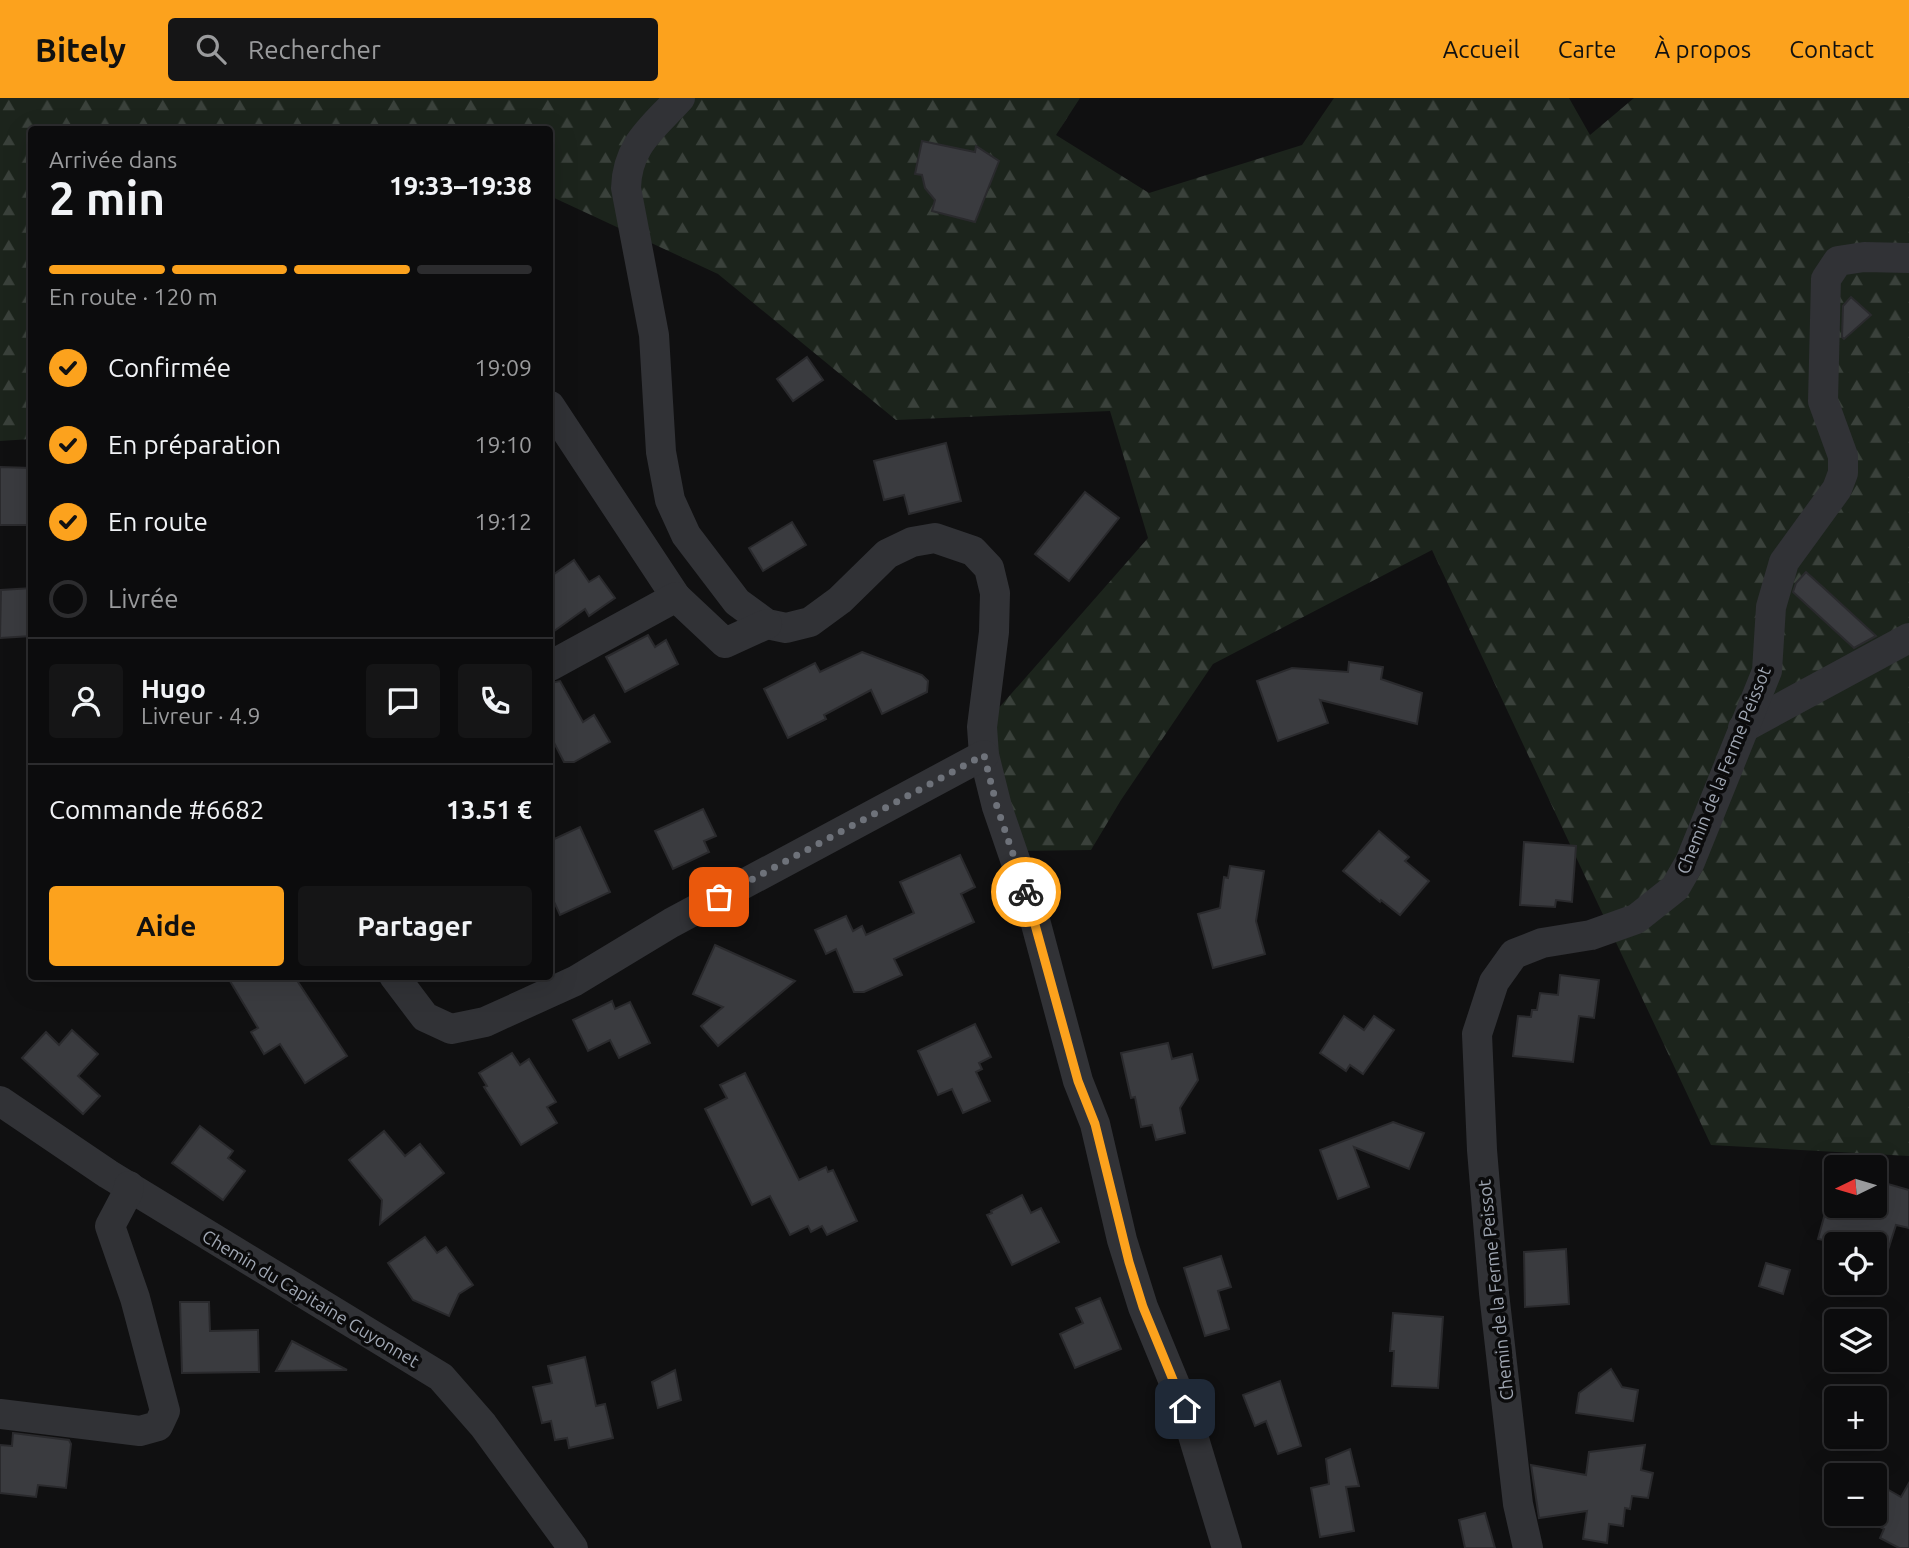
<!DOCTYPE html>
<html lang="fr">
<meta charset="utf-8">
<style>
:root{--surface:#0c0c0d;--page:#151516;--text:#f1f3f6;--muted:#9a9b9d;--line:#2c2c2e;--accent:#fca21d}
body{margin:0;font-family:Ubuntu,sans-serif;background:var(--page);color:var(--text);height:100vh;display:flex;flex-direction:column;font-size:26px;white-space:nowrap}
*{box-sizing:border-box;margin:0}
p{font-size:23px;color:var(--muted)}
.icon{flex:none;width:38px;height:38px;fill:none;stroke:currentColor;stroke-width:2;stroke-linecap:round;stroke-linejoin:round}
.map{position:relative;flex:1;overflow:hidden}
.sheet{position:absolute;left:28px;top:28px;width:525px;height:854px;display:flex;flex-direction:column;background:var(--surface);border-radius:7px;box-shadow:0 7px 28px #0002,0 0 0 2px var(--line)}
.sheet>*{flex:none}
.needle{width:46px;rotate:265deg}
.controls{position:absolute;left:1824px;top:1057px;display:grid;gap:14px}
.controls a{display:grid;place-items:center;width:63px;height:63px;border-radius:7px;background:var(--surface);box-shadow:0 7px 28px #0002,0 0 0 2px var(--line);font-size:35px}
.pin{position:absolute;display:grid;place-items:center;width:60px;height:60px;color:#fff;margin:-30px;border-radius:14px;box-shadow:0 4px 10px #0006}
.courier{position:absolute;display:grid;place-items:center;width:70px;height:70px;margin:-35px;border:5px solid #fca21d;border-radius:50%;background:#fff;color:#222;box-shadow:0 2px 9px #0007}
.headline em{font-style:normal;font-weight:700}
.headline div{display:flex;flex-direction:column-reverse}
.headline{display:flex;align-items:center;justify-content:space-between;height:119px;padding:0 21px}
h1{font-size:46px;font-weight:700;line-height:52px}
.bar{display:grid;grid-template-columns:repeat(4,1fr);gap:10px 7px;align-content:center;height:84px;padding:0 21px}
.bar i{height:9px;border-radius:5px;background:var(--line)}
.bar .selected{background:var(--accent)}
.bar p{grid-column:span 4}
.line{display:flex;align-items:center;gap:18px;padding:0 21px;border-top:2px solid var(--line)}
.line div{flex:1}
.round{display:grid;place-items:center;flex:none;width:74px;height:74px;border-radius:7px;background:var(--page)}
ol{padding:0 21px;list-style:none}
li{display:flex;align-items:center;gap:21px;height:77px}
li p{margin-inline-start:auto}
li .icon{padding:7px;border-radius:50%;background:var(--accent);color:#111;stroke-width:4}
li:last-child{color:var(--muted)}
li i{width:38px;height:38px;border:4px solid var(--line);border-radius:50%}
.button{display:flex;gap:14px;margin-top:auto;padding:14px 21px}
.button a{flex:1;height:80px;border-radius:7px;background:var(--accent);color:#111;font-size:28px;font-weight:700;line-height:80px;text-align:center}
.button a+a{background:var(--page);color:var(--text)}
header{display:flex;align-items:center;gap:42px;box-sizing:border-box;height:98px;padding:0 35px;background:var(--accent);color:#111}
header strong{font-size:33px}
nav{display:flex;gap:38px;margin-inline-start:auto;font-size:24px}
.search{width:490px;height:63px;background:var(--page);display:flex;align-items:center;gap:18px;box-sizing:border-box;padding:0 24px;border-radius:7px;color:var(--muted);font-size:26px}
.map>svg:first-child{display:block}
.forest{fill:url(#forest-firs)}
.building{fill:#3a3b3f;stroke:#2a2a2d;stroke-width:2}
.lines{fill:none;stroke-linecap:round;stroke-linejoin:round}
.minor{stroke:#313236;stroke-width:30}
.done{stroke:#6e727a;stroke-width:7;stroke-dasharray:0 12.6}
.route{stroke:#fca21d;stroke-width:9}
.labels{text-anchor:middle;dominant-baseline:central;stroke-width:7;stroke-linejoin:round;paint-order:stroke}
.street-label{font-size:18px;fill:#a0a7b3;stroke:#0b0b0c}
</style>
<header>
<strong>Bitely</strong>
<div class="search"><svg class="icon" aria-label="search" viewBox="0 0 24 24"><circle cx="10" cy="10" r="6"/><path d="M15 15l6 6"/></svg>Rechercher</div>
<nav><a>Accueil</a><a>Carte</a><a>À propos</a><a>Contact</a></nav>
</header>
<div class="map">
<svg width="1909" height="1450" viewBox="0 0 1909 1450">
<defs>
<pattern id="forest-firs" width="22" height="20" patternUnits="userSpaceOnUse" patternTransform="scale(1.75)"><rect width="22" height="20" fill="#1c241c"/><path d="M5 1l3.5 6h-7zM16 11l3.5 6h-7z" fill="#3a413b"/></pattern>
</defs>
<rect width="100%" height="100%" fill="#101011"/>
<!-- forest -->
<path class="forest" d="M 0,0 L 1080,0 L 1056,37 L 1149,95 L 1302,47 L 1334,0 L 1569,0 L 1590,37 L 1634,0 L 1909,0 L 1909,1058 L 1711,1047 L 1432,452 L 1213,566 L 1121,702 L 1091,752 L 1015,753 L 990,620 L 1148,440 L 1110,313 L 896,322 L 718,176 L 550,98 L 550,32 L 32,32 L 31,341 L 0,343 Z"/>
<!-- building -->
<g class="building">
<path d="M 922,43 L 975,54 L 976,48 L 999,63 L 975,124 L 932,113 L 935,102 L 925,90 L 922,77 L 915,76 Z"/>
<path d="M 1851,199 L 1871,217 L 1844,241 L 1842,239 L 1843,208 Z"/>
<path d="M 807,259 L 823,282 L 793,303 L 777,281 Z"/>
<path d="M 946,345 L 961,403 L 909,416 L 904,397 L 884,402 L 874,363 Z"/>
<path d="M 0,369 L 32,370 L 32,427 L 0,427 Z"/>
<path d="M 1085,394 L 1119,420 L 1069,483 L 1035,456 Z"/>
<path d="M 792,424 L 806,447 L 763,473 L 749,450 Z"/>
<path d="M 574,462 L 589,484 L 599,478 L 615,500 L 589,518 L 585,511 L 550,536 L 550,479 Z"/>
<path d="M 1806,474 L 1826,492 L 1876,538 L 1854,550 L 1793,494 L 1796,485 Z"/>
<path d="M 32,490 L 32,538 L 0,540 L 1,492 Z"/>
<path d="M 648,537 L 655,549 L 666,542 L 678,566 L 625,594 L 606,559 Z"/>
<path d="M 862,554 L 922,577 L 928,583 L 927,594 L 882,616 L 871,592 L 824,617 L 826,621 L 788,640 L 764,591 L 815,565 L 820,574 Z"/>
<path d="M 1349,564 L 1383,569 L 1381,581 L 1422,595 L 1417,626 L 1320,602 L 1328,625 L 1278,643 L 1257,583 L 1292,570 L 1348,574 Z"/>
<path d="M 560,583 L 583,624 L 594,617 L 610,644 L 574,664 L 564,664 L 550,637 L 550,585 Z"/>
<path d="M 703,711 L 716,738 L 704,743 L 709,754 L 673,771 L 655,733 Z"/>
<path d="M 580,729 L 610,794 L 560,817 L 550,795 L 550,743 Z"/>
<path d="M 1379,733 L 1409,759 L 1405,763 L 1429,783 L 1400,817 L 1381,802 L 1380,804 L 1343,773 Z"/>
<path d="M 1524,744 L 1576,748 L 1572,804 L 1556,802 L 1555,809 L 1520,807 Z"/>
<path d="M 960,757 L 975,789 L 961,796 L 974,824 L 894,861 L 902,877 L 864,894 L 854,894 L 836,851 L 826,856 L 815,832 L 846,818 L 853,833 L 862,828 L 866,837 L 914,815 L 900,784 Z"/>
<path d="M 1230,768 L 1264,773 L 1256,823 L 1265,856 L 1213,870 L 1198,816 L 1220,810 L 1224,779 L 1228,780 Z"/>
<path d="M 715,847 L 795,883 L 718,948 L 701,928 L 723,909 L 693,896 Z"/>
<path d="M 1560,877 L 1599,882 L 1594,920 L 1579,918 L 1573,964 L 1513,958 L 1518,918 L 1531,919 L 1532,912 L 1537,912 L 1540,895 L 1558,897 Z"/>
<path d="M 227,878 L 294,878 L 347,958 L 305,985 L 280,946 L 264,956 L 251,934 L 258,930 Z"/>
<path d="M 612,903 L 615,911 L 630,904 L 650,945 L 619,960 L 610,942 L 588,953 L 573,922 Z"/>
<path d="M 1344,918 L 1364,932 L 1374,918 L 1394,932 L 1363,976 L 1350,967 L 1346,973 L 1320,955 Z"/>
<path d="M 975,926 L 991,959 L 979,965 L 982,971 L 976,974 L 990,1003 L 963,1015 L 952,991 L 938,997 L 918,953 Z"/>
<path d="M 72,932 L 98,956 L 78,978 L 100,998 L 83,1016 L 22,960 L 46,934 L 59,947 Z"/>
<path d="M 1168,945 L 1172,961 L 1192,956 L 1198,982 L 1180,1010 L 1185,1035 L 1156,1042 L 1152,1027 L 1141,1029 L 1135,999 L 1131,1000 L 1121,955 Z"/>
<path d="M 512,955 L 520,967 L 529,961 L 556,1004 L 547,1009 L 557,1025 L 521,1047 L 484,989 L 487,988 L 479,975 Z"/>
<path d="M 745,975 L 799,1082 L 826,1069 L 828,1074 L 833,1072 L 857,1123 L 827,1137 L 822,1128 L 811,1134 L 808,1128 L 790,1137 L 770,1098 L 752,1107 L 705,1011 L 727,1000 L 720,987 Z"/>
<path d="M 1393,1024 L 1424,1035 L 1409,1071 L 1354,1049 L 1369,1089 L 1338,1101 L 1320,1052 Z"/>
<path d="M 200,1028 L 233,1053 L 228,1060 L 245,1073 L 223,1102 L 172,1065 Z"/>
<path d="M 384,1033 L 405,1058 L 420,1046 L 444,1075 L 380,1126 L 382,1102 L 349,1062 Z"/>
<path d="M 1874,1082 L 1909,1092 L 1909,1130 L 1896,1127 L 1888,1152 L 1847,1140 L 1845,1146 L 1818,1141 L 1827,1108 L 1874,1108 Z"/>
<path d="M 1022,1097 L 1031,1115 L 1041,1110 L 1059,1144 L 1012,1167 L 987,1117 L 992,1115 L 991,1113 Z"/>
<path d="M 425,1139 L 437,1155 L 446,1149 L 473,1187 L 459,1196 L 449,1218 L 413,1202 L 388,1165 Z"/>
<path d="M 1566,1151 L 1569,1206 L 1525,1209 L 1524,1154 Z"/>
<path d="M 1221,1158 L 1231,1189 L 1218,1193 L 1229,1231 L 1205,1238 L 1184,1170 Z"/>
<path d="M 1766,1165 L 1790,1172 L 1783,1196 L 1759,1188 Z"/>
<path d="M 1100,1200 L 1121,1251 L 1075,1270 L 1060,1236 L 1083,1225 L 1076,1210 Z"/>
<path d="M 180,1204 L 209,1204 L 210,1233 L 258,1232 L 259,1274 L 182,1275 Z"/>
<path d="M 1393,1215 L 1443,1219 L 1438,1290 L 1392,1288 L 1394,1253 L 1390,1253 Z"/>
<path d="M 292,1243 L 347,1272 L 276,1273 Z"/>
<path d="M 585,1259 L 596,1308 L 605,1306 L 613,1340 L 569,1350 L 567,1340 L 555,1342 L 551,1323 L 542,1325 L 533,1289 L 552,1285 L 548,1268 Z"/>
<path d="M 1611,1271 L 1622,1289 L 1638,1292 L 1633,1323 L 1576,1315 L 1579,1295 Z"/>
<path d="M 675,1272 L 681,1302 L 658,1310 L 652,1284 Z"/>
<path d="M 1280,1283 L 1301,1348 L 1278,1356 L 1266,1323 L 1255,1328 L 1243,1297 Z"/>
<path d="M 13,1335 L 69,1342 L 71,1346 L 66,1390 L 38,1387 L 36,1399 L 0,1395 L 0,1347 L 12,1348 Z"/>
<path d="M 1645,1347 L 1641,1372 L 1653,1375 L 1648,1400 L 1632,1398 L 1630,1411 L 1625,1410 L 1623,1428 L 1609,1426 L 1607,1445 L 1583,1441 L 1587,1413 L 1539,1420 L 1531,1367 L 1586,1377 L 1589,1354 Z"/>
<path d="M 1350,1351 L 1359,1388 L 1346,1389 L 1354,1433 L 1320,1439 L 1311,1390 L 1329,1386 L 1326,1361 Z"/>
<path d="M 1909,1385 L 1909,1450 L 1899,1450 L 1880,1440 L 1884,1431 L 1869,1423 L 1887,1391 L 1901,1399 Z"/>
<path d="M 1485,1415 L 1495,1450 L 1465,1450 L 1459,1422 Z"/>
</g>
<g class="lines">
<!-- minor -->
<g class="minor">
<path d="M 680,0 C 653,30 627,47 626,90 L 654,237 L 661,354 L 670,402 L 686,437 L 737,504 L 767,526 L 786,530 L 810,524 L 840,502 L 887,456 L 912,444 L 935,440 L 973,453 L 989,470 L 995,495 L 994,534 L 982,629 L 984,657 L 997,709 L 1032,811 L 1078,983 L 1095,1026 L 1122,1142 L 1143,1209 L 1185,1311 L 1227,1450"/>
<path d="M 550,308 L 676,499"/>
<path d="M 550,568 L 676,499 L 725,545 L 767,526"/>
<path d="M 1743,630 L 1909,540"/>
<path d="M 394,878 L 425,919 L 451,931 L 485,924 L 575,883 L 671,825 L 984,657"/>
<path d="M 0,1003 L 108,1076 L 441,1279 L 483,1327 L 573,1450"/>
<path d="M 0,1316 L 140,1333 L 158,1328 L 165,1313 L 135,1200 L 110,1128 L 128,1094 L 129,1088"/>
<path d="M 1528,1450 L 1518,1406 L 1494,1195 L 1482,1052 L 1477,936 L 1494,884 L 1514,856 L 1542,845 L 1591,837 L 1636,821 L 1675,790 L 1690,764 L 1767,573 L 1771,509 L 1784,464 L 1837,391 L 1843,375 L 1843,358 L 1823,303 L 1826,181 L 1838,163 L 1864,159 L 1909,160"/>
</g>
</g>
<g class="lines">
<!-- done -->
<path class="done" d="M 719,799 L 984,657 L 997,709 L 1026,794"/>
<!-- route -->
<path class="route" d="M 1026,794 L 1078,983 L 1095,1026 L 1129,1164 L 1143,1209 L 1185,1311"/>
</g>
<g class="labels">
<!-- street labels -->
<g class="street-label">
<text transform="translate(1723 672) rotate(-68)">Chemin de la Ferme Peissot</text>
<text transform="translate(1495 1192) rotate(-96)">Chemin de la Ferme Peissot</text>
<text transform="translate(311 1200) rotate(31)">Chemin du Capitaine Guyonnet</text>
</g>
</g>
</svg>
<div class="controls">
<a><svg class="needle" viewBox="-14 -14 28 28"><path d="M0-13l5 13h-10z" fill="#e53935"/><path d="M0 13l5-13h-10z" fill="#9a9b9d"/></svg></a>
<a><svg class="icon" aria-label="locate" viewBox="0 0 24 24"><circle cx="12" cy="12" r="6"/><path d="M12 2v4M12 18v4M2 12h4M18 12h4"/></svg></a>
<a><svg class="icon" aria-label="layers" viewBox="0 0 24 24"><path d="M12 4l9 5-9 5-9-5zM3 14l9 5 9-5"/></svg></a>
<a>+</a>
<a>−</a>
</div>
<div class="pin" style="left:719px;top:799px;background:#ea580c"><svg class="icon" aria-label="bag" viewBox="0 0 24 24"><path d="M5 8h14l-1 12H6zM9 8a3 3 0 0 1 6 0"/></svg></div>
<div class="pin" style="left:1185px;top:1311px;background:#1f2937"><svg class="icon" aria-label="home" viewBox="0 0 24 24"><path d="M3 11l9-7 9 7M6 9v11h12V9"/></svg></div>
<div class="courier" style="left:1026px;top:794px"><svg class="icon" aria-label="bike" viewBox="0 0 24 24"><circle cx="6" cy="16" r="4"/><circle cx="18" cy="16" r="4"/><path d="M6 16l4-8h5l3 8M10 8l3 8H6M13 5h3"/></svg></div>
<section class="sheet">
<div class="headline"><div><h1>2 min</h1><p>Arrivée dans</p></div><em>19:33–19:38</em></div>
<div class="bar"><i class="selected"></i><i class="selected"></i><i class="selected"></i><i></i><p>En route · 120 m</p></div>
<ol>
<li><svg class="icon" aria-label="check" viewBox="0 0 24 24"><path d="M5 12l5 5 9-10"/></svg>Confirmée<p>19:09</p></li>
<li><svg class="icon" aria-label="check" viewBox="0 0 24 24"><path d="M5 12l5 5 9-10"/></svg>En préparation<p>19:10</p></li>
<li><svg class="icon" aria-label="check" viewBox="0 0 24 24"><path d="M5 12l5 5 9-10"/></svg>En route<p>19:12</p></li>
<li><i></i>Livrée</li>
</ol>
<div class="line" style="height:126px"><a class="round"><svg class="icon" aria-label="person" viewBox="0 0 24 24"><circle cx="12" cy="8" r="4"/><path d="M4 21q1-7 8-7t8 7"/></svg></a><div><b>Hugo</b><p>Livreur · 4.9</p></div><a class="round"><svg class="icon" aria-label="chat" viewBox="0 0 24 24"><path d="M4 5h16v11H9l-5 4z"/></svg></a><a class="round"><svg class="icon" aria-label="phone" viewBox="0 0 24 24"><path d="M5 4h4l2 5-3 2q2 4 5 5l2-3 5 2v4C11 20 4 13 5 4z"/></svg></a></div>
<div class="line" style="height:91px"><div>Commande #6682</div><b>13.51 €</b></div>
<div class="button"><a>Aide</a><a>Partager</a></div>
</section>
</div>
